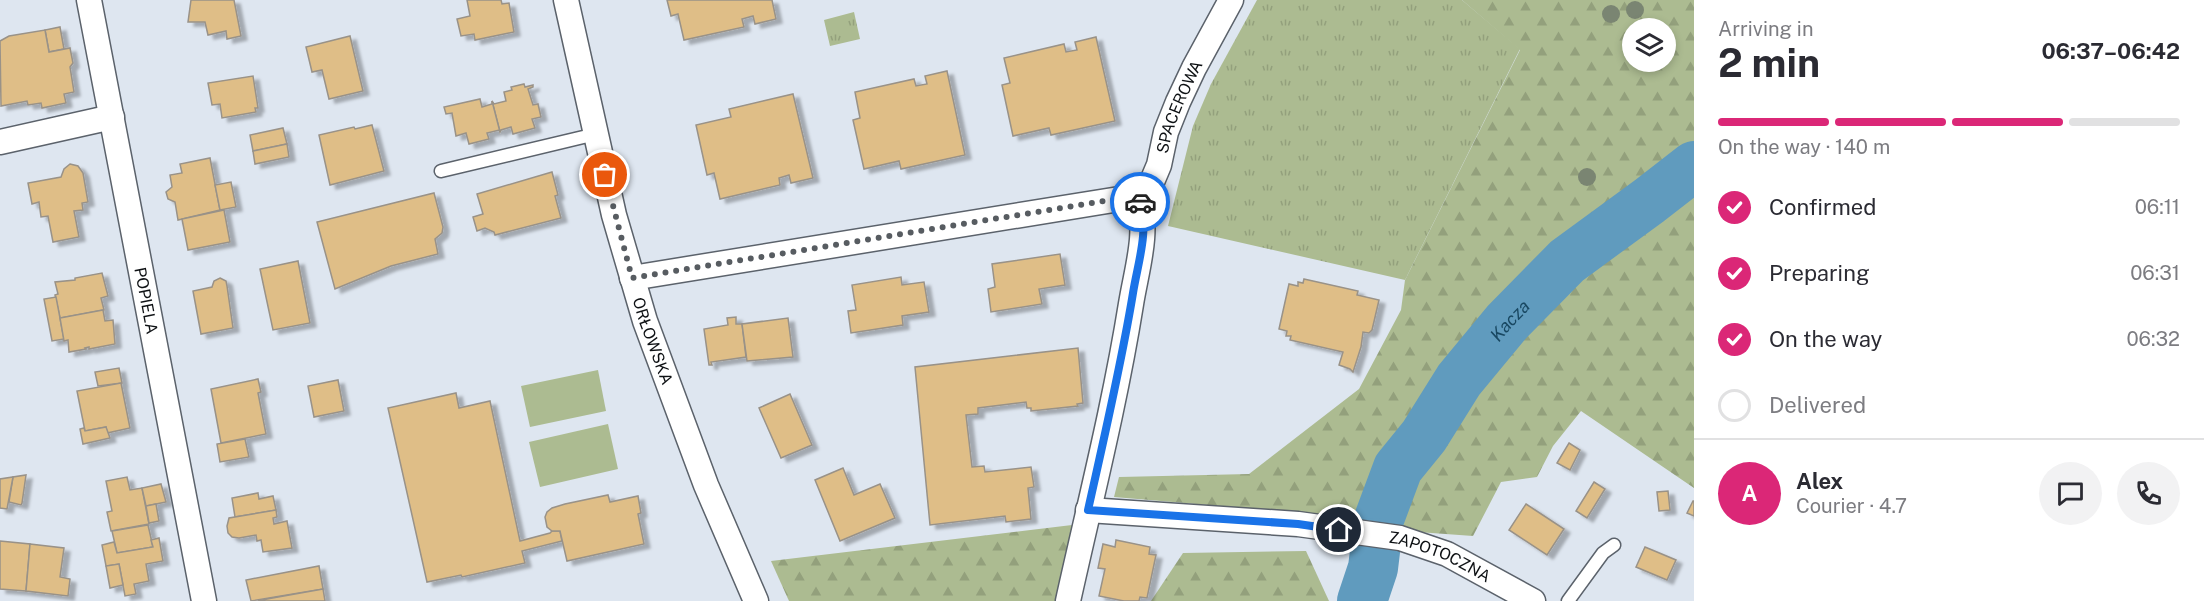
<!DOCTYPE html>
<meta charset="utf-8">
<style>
:root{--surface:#fff;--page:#f2f2f3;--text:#2b2b33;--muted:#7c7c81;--line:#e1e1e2;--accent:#db2777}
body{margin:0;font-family:"Public Sans",sans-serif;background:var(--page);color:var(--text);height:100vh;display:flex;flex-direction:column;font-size:22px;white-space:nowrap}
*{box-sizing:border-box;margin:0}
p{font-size:20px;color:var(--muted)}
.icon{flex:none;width:33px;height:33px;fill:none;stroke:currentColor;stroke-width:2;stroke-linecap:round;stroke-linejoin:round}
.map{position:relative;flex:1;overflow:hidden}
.drawer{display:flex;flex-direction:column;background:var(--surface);width:510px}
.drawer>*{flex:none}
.controls{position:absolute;left:1622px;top:18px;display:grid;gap:12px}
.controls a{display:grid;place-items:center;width:54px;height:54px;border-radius:50%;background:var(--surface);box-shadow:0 3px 9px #0003;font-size:30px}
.pin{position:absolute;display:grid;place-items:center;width:51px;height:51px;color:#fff;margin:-26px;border:3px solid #fff;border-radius:50%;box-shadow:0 2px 6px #0007}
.courier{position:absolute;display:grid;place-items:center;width:60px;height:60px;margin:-30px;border:4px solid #1a73e8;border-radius:50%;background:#fff;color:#222;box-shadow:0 2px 8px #0007}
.head em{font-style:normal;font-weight:700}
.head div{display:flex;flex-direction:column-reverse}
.head{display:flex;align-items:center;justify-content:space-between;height:102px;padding:0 24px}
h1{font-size:39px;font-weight:700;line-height:45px}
.bar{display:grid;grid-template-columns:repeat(4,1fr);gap:9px 6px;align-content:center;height:72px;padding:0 24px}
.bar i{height:8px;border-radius:4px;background:var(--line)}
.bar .active{background:var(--accent)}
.bar p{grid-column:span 4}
.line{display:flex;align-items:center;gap:15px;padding:0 24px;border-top:2px solid var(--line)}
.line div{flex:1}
.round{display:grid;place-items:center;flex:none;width:63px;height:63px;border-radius:32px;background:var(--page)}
ol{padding:0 24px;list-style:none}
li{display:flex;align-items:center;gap:18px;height:66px}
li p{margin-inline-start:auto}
li .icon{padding:6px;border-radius:50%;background:var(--accent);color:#fff;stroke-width:4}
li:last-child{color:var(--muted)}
li i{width:33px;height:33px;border:3px solid var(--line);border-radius:50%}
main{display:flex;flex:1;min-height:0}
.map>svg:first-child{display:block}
.grass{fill:url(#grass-tufts)}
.forest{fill:url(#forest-firs);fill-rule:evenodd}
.pitch{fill:#acbb91}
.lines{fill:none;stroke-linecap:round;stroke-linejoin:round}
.river{stroke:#609bbe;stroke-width:50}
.building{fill:#dfbe87;stroke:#999288;stroke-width:1.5;filter:url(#shadow)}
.service-casing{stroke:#5b626b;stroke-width:15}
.minor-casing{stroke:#5b626b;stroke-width:27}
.service{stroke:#fff;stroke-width:12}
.minor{stroke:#fff;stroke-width:24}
.tree{fill:#7a8572}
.done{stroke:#575c61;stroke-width:6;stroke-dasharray:0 10.8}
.route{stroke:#1a73e8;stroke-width:8}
.labels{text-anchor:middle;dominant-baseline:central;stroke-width:4.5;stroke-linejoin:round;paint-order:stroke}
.street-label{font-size:16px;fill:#0e1114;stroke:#fff}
.water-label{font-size:18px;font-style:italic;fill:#194862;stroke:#fff}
</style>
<main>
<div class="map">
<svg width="1694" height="601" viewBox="0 0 1694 601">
<defs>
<pattern id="grass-tufts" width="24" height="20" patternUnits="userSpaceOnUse" patternTransform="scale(1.5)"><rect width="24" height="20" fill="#acbb91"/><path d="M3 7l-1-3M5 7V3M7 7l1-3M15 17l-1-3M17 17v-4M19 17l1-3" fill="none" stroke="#93a07c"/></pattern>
<pattern id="forest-firs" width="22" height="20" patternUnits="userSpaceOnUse" patternTransform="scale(1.5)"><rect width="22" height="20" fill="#acbb91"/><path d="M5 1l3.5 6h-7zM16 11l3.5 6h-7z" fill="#93a07c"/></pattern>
<filter id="shadow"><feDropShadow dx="6" dy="4" stdDeviation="1.5" flood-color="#0004"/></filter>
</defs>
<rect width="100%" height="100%" fill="#dee6f0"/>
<!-- grass -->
<g class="grass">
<path d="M 1257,0 L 1462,0 L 1520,49 L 1405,280 L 1168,226 L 1193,126 L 1211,84 Z"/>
<path d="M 854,12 L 860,39 L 830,46 L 824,20 Z"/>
</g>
<!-- forest -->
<g class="forest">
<path d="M 1462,0 L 1694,0 L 1694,488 L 1581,411 L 1553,446 L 1537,477 L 1501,482 L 1473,536 L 1418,532 L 1349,517 L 1114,497 L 1119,477 L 1249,474 L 1359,389 L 1401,310 L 1405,280 L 1520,50 ZM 1632,28 L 1665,28 L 1665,62 L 1632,62 Z"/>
<path d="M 1072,525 L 1057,601 L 789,601 L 771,561 Z"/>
<path d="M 1306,551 L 1329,601 L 1151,601 L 1183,553 Z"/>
</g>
<!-- pitch -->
<g class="pitch">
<path d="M 598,370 L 606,411 L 530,427 L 521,386 Z"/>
<path d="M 608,424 L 618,469 L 540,487 L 529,442 Z"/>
</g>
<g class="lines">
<!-- river -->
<g class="river">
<path id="s1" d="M 1379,519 L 1398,468 L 1424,436 L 1459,380 L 1507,322 L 1567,261 L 1649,201 L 1694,166"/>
<path d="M 1362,601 L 1373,568 L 1376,543"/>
</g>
</g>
<!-- building -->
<g class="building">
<path d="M 191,0 L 234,0 L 241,36 L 227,39 L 226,31 L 208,35 L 205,22 L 188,22 Z"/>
<path d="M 467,0 L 501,0 L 502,4 L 509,3 L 514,32 L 475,40 L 474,34 L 461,36 L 457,19 L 470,16 Z"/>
<path d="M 667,0 L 772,0 L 776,19 L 755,24 L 753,16 L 742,19 L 744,27 L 684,40 L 678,14 L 671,16 Z"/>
<path d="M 60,27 L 64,49 L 49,52 L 45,30 Z"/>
<path d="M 45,30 L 49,52 L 70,48 L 73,63 L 70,67 L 74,92 L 64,94 L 66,103 L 42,108 L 41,103 L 28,105 L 27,101 L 1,106 L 0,41 L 9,36 Z"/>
<path d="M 350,36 L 363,91 L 329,99 L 322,70 L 312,72 L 306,47 Z"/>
<path d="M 1096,37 L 1115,121 L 1051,135 L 1049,128 L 1013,136 L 1002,85 L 1010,83 L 1004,58 L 1064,44 L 1066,52 L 1077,50 L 1075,42 Z"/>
<path d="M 947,71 L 965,155 L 901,169 L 899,161 L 864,169 L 853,120 L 860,118 L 855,92 L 914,79 L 916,86 L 927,84 L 925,76 Z"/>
<path d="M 253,76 L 258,108 L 255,108 L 256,112 L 222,118 L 220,104 L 212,105 L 208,83 Z"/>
<path d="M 524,84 L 525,87 L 533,85 L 533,87 L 528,89 L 533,105 L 538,104 L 541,117 L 532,119 L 535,128 L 513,134 L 511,127 L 501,130 L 500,132 L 492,101 L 494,104 L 506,101 L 504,92 L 512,90 L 511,87 Z"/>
<path d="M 793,94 L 813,178 L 791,183 L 789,175 L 779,178 L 780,185 L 720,199 L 714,173 L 707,175 L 696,125 L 731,117 L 729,109 Z"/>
<path d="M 480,99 L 482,107 L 492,104 L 492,101 L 500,132 L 499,130 L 487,133 L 489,139 L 469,144 L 466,133 L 456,136 L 452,113 L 446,114 L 444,107 Z"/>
<path d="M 372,125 L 384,171 L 330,185 L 319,135 L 354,127 L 355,129 Z"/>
<path d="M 283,128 L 287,144 L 253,151 L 250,135 Z"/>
<path d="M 287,144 L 289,157 L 255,164 L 253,151 Z"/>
<path d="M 210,158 L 220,210 L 178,220 L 175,202 L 168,199 L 166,192 L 172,187 L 170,175 L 182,173 L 180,164 Z"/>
<path d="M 70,164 L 78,166 L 83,173 L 88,202 L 82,203 L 83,210 L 74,211 L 79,237 L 53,242 L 48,216 L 41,217 L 39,202 L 32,204 L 28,183 L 61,177 L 64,169 Z"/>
<path d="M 552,172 L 558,195 L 555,196 L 561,218 L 495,235 L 494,232 L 485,228 L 477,231 L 473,217 L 483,214 L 477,194 Z"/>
<path d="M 231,182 L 236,207 L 220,210 L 215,185 Z"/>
<path d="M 434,193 L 443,227 L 442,233 L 435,239 L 438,254 L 391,266 L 335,289 L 317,222 Z"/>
<path d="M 224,210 L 230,242 L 188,250 L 182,219 Z"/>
<path d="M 1060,254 L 1065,285 L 1039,289 L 1042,304 L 991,312 L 988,289 L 995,287 L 992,264 Z"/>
<path d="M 298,261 L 310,323 L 273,330 L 260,269 Z"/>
<path d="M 102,273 L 108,296 L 101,298 L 104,310 L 60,318 L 55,295 L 58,294 L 55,282 L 75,280 L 75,278 Z"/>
<path d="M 901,277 L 902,285 L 924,282 L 929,312 L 902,316 L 903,325 L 851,333 L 848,311 L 856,310 L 852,285 Z"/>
<path d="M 220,278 L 226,281 L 227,286 L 233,328 L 201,334 L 193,291 L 212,287 L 214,281 Z"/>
<path d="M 1304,279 L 1358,291 L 1357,295 L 1379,300 L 1372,330 L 1369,333 L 1363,332 L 1361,347 L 1353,372 L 1350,369 L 1339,365 L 1343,352 L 1290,340 L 1291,336 L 1286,336 L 1287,331 L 1279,329 L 1289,284 L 1298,286 L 1298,282 L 1303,283 Z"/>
<path d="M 56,297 L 64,339 L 52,341 L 44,299 Z"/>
<path d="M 103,310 L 105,321 L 113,320 L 115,344 L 89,349 L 89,347 L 85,348 L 86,349 L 69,352 L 68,340 L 64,341 L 60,318 Z"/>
<path d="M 736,317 L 736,324 L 742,324 L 746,357 L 711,362 L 712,365 L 709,365 L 704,329 L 728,325 L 727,318 Z"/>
<path d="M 788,318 L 793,357 L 747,361 L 742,324 Z"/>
<path d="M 1078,348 L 1083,403 L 1077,404 L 1078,406 L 1031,411 L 1031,408 L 1027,408 L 1026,402 L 978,408 L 978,414 L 966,415 L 972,467 L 984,466 L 985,472 L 1031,467 L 1034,487 L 1028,488 L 1031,519 L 1006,522 L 1005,516 L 930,525 L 915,367 Z"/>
<path d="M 119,368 L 122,383 L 98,386 L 95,372 Z"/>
<path d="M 258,379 L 261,392 L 258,393 L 266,434 L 221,443 L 211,389 Z"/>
<path d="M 338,380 L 344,411 L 314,417 L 308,386 Z"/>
<path d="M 121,383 L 130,428 L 107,433 L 106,427 L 85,431 L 77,391 Z"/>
<path d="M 456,393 L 459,408 L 490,401 L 520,541 L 550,533 L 552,531 L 560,531 L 562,541 L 522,551 L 525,563 L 462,577 L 461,575 L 427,582 L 388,408 Z"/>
<path d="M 790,394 L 812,445 L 781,458 L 759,408 Z"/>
<path d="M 106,427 L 110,438 L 83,444 L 80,429 L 84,428 L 85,431 Z"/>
<path d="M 245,439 L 249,457 L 220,462 L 217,444 Z"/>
<path d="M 1569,443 L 1580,450 L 1570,470 L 1557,463 Z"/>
<path d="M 843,468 L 854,495 L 880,484 L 895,518 L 840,541 L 815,480 Z"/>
<path d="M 26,475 L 22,503 L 21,505 L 9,502 L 13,477 Z"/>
<path d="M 13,477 L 7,509 L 0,508 L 0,479 Z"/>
<path d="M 127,477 L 130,490 L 142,488 L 149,524 L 111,531 L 107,512 L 112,511 L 106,481 Z"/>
<path d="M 1594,482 L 1605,489 L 1587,518 L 1576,511 Z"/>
<path d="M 161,484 L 166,502 L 146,506 L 142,488 Z"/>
<path d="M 1668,491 L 1670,510 L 1659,511 L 1657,492 Z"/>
<path d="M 258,493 L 259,499 L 273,496 L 276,510 L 235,517 L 232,498 Z"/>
<path d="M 608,495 L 610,502 L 638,496 L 641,513 L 638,514 L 644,544 L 567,561 L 560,531 L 552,531 L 547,527 L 545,517 L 547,512 L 552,508 L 565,504 Z"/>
<path d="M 1693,501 L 1694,501 L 1694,516 L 1687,513 Z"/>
<path d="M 156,504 L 159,521 L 149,523 L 146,506 Z"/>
<path d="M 1526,504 L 1564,529 L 1547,555 L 1509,530 Z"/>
<path d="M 276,510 L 277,517 L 273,518 L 274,524 L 287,521 L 292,548 L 263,552 L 261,540 L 257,541 L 256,535 L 239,538 L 232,537 L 228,533 L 227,526 L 229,518 Z"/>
<path d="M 148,525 L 153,547 L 117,553 L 112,531 Z"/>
<path d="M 159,538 L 163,561 L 146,564 L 149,581 L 134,584 L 136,594 L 125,596 L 119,564 L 106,566 L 102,545 L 114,542 L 117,553 L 153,547 L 151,540 Z"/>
<path d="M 1116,540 L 1150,547 L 1149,554 L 1156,555 L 1147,598 L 1140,597 L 1139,601 L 1124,601 L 1099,596 L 1105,569 L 1098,568 L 1103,544 L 1115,547 Z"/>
<path d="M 0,541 L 30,544 L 26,591 L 0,589 Z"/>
<path d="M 30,544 L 64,548 L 60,577 L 70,579 L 68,596 L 26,591 Z"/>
<path d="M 1645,547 L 1676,560 L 1667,580 L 1636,567 Z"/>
<path d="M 119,564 L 123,585 L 110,588 L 106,566 Z"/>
<path d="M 319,566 L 323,589 L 251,601 L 246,580 Z"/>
<path d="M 323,589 L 325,601 L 258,601 L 267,599 Z"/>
</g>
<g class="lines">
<!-- service casing -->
<g class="service-casing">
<g id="service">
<path d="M 441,171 L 596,134"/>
<path d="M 1568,601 L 1603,553 L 1614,545"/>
</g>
</g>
<!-- minor casing -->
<g class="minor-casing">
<g id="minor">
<path id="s2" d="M 89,0 L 204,601"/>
<path id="s3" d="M 566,0 L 614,215 L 645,321 L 706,485 L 756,601"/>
<path d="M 0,142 L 112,117"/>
<path id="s4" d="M 1138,196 L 1151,184 L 1159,165 L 1166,132 L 1178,102 L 1194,68 L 1231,0"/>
<path d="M 632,278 L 1138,196"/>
<path id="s5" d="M 1088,510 L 1298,524 L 1400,538 L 1447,554 L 1533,601"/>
<path d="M 1068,601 C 1090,502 1115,404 1131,304 C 1137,267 1149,233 1138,196"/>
</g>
</g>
<!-- service -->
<use href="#service" class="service"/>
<!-- minor -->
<use href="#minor" class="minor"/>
</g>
<!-- trees -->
<g class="tree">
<circle cx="1635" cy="10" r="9"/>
<circle cx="1611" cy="14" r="9"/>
<circle cx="1587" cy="177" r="9"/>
</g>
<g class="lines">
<!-- done -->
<path class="done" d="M 605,175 L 632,278 L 1110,200 L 1138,196 L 1140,202"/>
<!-- route -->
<path class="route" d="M 1140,202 C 1149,232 1138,262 1133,293 C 1121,366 1104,438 1088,510 L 1298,524 L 1339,530"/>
</g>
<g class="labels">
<!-- street labels -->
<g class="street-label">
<text stroke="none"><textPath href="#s4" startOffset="100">SPACEROWA</textPath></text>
<text stroke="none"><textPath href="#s2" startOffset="306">POPIELA</textPath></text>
<text stroke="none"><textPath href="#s3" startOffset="352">ORŁOWSKA</textPath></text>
<text stroke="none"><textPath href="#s5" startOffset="357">ZAPOTOCZNA</textPath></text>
</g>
<!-- water labels -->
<g class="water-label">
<text stroke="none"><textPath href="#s1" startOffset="240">Kacza</textPath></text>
</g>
</g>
</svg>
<div class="controls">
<a><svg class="icon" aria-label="layers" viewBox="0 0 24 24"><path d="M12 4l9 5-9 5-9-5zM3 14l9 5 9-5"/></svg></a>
</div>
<div class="pin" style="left:605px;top:175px;background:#ea580c"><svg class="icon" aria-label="bag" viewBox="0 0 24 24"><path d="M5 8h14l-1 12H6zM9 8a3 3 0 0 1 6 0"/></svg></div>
<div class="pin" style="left:1339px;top:530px;background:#1f2937"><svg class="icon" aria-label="home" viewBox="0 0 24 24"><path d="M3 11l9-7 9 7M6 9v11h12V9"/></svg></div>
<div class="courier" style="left:1140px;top:202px"><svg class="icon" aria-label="car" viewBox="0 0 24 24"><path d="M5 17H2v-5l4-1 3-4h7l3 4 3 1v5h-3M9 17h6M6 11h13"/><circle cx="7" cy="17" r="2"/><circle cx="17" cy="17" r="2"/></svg></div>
</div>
<section class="drawer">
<div class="head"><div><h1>2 min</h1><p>Arriving in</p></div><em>06:37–06:42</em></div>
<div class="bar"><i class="active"></i><i class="active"></i><i class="active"></i><i></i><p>On the way · 140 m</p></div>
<ol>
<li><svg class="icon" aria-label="check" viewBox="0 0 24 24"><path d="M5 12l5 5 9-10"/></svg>Confirmed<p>06:11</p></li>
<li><svg class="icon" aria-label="check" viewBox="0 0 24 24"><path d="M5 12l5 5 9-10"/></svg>Preparing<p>06:31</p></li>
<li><svg class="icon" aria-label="check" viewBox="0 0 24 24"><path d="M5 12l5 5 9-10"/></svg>On the way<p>06:32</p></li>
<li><i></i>Delivered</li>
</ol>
<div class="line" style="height:108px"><b class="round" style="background:var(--accent);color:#fff">A</b><div><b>Alex</b><p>Courier · 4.7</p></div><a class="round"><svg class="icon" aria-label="chat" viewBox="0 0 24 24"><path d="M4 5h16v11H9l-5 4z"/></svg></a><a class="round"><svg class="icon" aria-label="phone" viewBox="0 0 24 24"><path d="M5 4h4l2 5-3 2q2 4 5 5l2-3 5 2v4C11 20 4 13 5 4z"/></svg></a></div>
</section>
</main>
